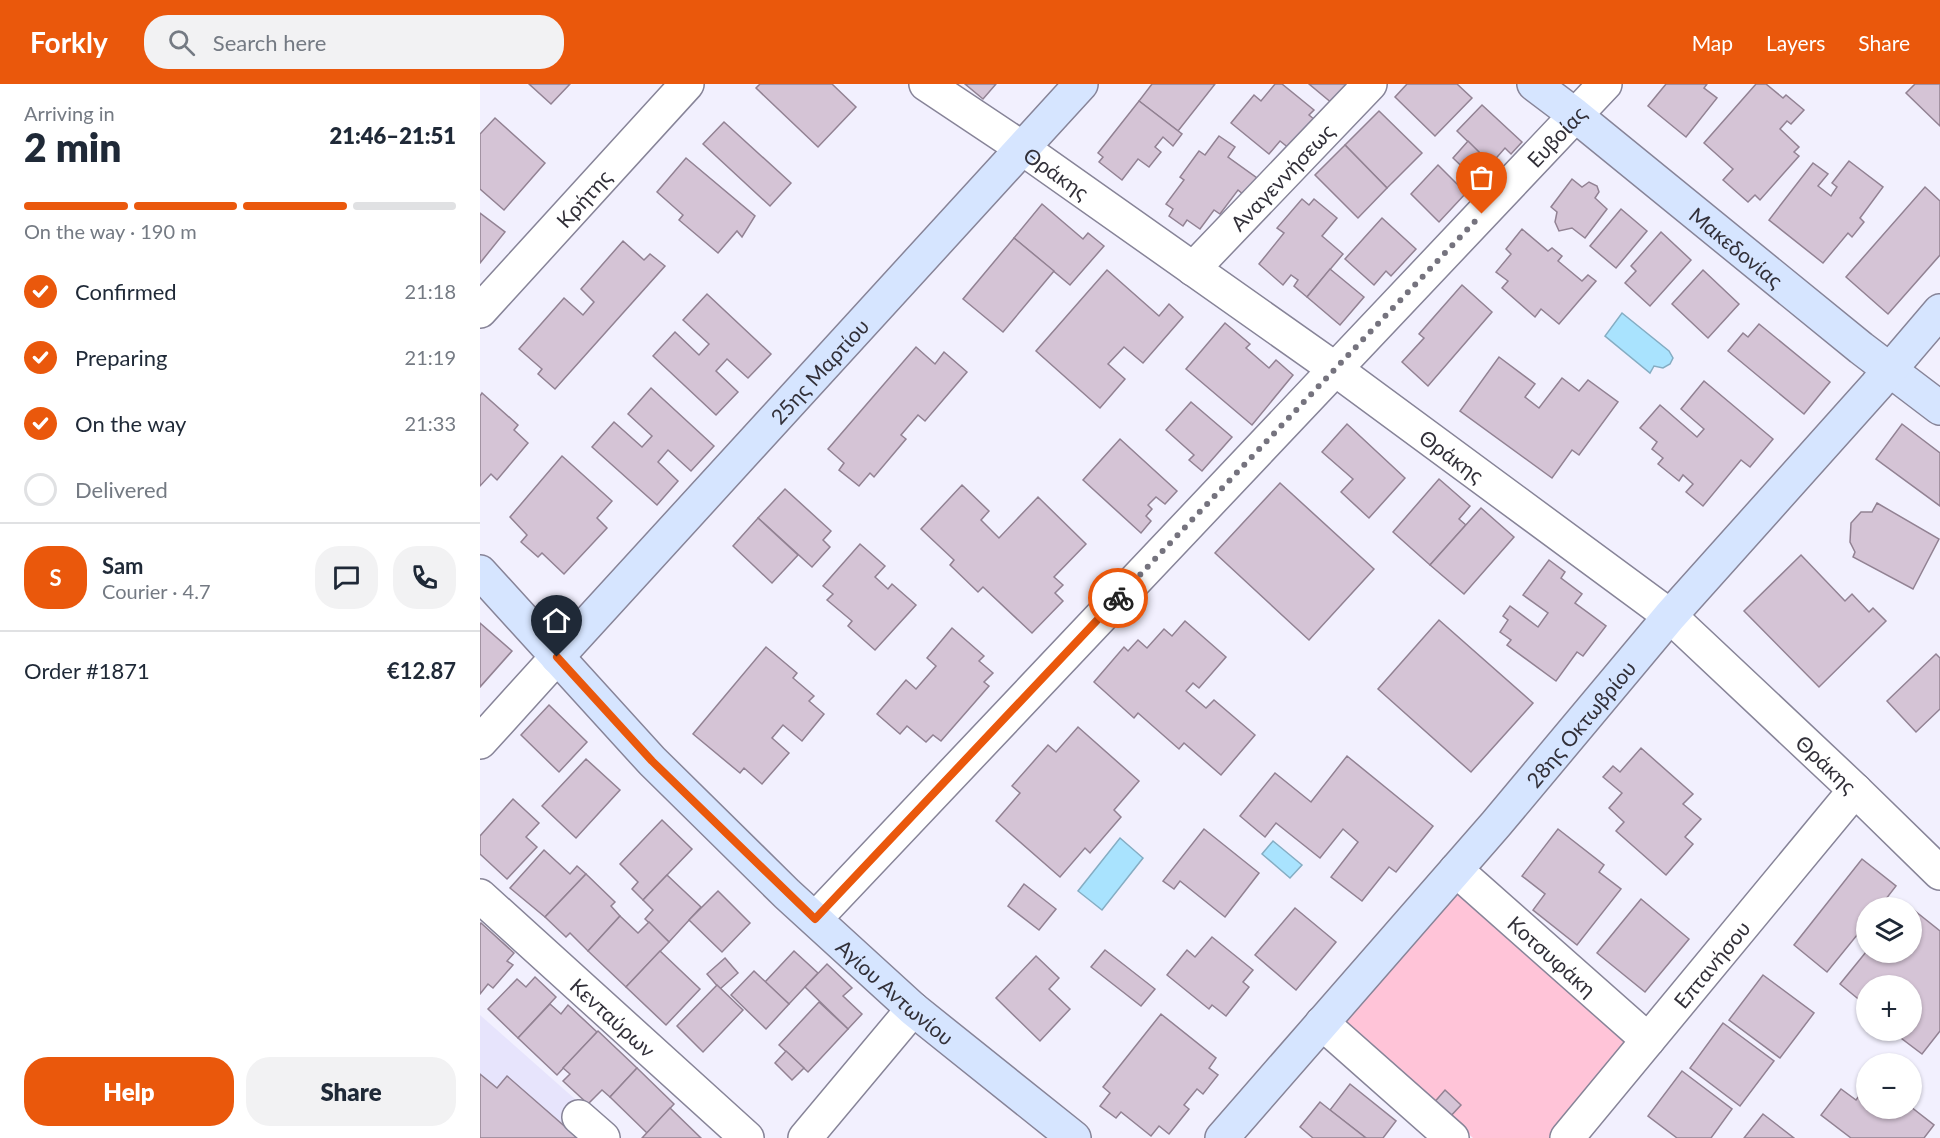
<!DOCTYPE html>
<meta charset="utf-8">
<style>
:root{--surface:#fff;--page:#f2f2f3;--text:#1f2937;--muted:#747a83;--line:#e0e1e3;--accent:#ea580c}
body{margin:0;font-family:Lato,sans-serif;background:var(--page);color:var(--text);height:100vh;display:flex;flex-direction:column;font-size:22px;white-space:nowrap}
*{box-sizing:border-box;margin:0}
p{font-size:20px;color:var(--muted)}
.icon{flex:none;width:33px;height:33px;fill:none;stroke:currentColor;stroke-width:2;stroke-linecap:round;stroke-linejoin:round}
.map{position:relative;flex:1;overflow:hidden}
.drawer{display:flex;flex-direction:column;background:var(--surface);width:480px}
.drawer>*{flex:none}
.tools{position:absolute;left:1376px;top:813px;display:grid;gap:12px}
.tools a{display:grid;place-items:center;width:66px;height:66px;border-radius:50%;background:var(--surface);box-shadow:0 2px 4px #0004;font-size:30px}
.pin{position:absolute;display:grid;place-items:center;width:51px;height:51px;color:#fff;margin:-62px -26px;border-radius:50% 50% 50% 0;rotate:-45deg;box-shadow:0 0 6px #0007}
.pin .icon{rotate:45deg}
.courier{position:absolute;display:grid;place-items:center;width:60px;height:60px;margin:-30px;border:4px solid #ea580c;border-radius:50%;background:#fff;color:#222;box-shadow:0 2px 8px #0007}
.summary em{font-style:normal;font-weight:800}
.summary div{display:flex;flex-direction:column-reverse}
.summary{display:flex;align-items:center;justify-content:space-between;height:102px;padding:0 24px}
h1{font-size:39px;font-weight:800;line-height:45px}
.bar{display:grid;grid-template-columns:repeat(4,1fr);gap:9px 6px;align-content:center;height:72px;padding:0 24px}
.bar i{height:8px;border-radius:4px;background:var(--line)}
.bar .active{background:var(--accent)}
.bar p{grid-column:span 4}
.line{display:flex;align-items:center;gap:15px;padding:0 24px;border-top:2px solid var(--line)}
.line div{flex:1}
.round{display:grid;place-items:center;flex:none;width:63px;height:63px;border-radius:24px;background:var(--page)}
ol{padding:0 24px;list-style:none}
li{display:flex;align-items:center;gap:18px;height:66px}
li p{margin-inline-start:auto}
li .icon{padding:6px;border-radius:50%;background:var(--accent);color:#fff;stroke-width:4}
li:last-child{color:var(--muted)}
li i{width:33px;height:33px;border:3px solid var(--line);border-radius:50%}
.button{display:flex;gap:12px;margin-top:auto;padding:12px 24px}
.button a{flex:1;height:69px;border-radius:24px;background:var(--accent);color:#fff;font-size:24px;font-weight:800;line-height:69px;text-align:center}
.button a+a{background:var(--page);color:var(--text)}
header{display:flex;align-items:center;gap:36px;box-sizing:border-box;height:84px;padding:0 30px;background:var(--accent);color:#fff}
header strong{font-size:28px}
nav{display:flex;gap:33px;margin-inline-start:auto;font-size:21px}
.search{width:420px;height:54px;background:var(--page);display:flex;align-items:center;gap:15px;box-sizing:border-box;padding:0 21px;border-radius:24px;color:var(--muted);font-size:22px}
main{display:flex;flex:1;min-height:0}
.map>svg:first-child{display:block}
.built{fill:#e7e4fc}
.green{fill:#ffc4d8}
.water{fill:#a9e3fe;stroke:#85adc3;stroke-width:1.5}
.building{fill:#d5c4d6;stroke:#928293;stroke-width:1.5}
.lines{fill:none;stroke-linecap:round;stroke-linejoin:round}
.street-casing{stroke:#878498;stroke-width:36}
.secondary-casing{stroke:#878498;stroke-width:36}
.street{stroke:#fff;stroke-width:33}
.secondary{stroke:#d6e5ff;stroke-width:33}
.done{stroke:#75737e;stroke-width:6;stroke-dasharray:0 10.8}
.route{stroke:#ea580c;stroke-width:8}
.labels{text-anchor:middle;dominant-baseline:central;stroke-width:4.5;stroke-linejoin:round;paint-order:stroke}
.street-label{font-size:21px;fill:#323039;stroke:#fff}
</style>
<header>
<strong>Forkly</strong>
<div class="search"><svg class="icon" aria-label="search" viewBox="0 0 24 24"><circle cx="10" cy="10" r="6"/><path d="M15 15l6 6"/></svg>Search here</div>
<nav><a>Map</a><a>Layers</a><a>Share</a></nav>
</header>
<main>
<section class="drawer">
<div class="summary"><div><h1>2 min</h1><p>Arriving in</p></div><em>21:46–21:51</em></div>
<div class="bar"><i class="active"></i><i class="active"></i><i class="active"></i><i></i><p>On the way · 190 m</p></div>
<ol>
<li><svg class="icon" aria-label="check" viewBox="0 0 24 24"><path d="M5 12l5 5 9-10"/></svg>Confirmed<p>21:18</p></li>
<li><svg class="icon" aria-label="check" viewBox="0 0 24 24"><path d="M5 12l5 5 9-10"/></svg>Preparing<p>21:19</p></li>
<li><svg class="icon" aria-label="check" viewBox="0 0 24 24"><path d="M5 12l5 5 9-10"/></svg>On the way<p>21:33</p></li>
<li><i></i>Delivered</li>
</ol>
<div class="line" style="height:108px"><b class="round" style="background:var(--accent);color:#fff">S</b><div><b>Sam</b><p>Courier · 4.7</p></div><a class="round"><svg class="icon" aria-label="chat" viewBox="0 0 24 24"><path d="M4 5h16v11H9l-5 4z"/></svg></a><a class="round"><svg class="icon" aria-label="phone" viewBox="0 0 24 24"><path d="M5 4h4l2 5-3 2q2 4 5 5l2-3 5 2v4C11 20 4 13 5 4z"/></svg></a></div>
<div class="line" style="height:78px"><div>Order #1871</div><b>€12.87</b></div>
<div class="button"><a>Help</a><a>Share</a></div>
</section>
<div class="map">
<svg width="1460" height="1054" viewBox="0 0 1460 1054">
<rect width="100%" height="100%" fill="#f2f0fe"/>
<!-- built -->
<path class="built" d="M 0,931 L 139,1054 L 0,1054 Z"/>
<!-- green -->
<path class="green" d="M 979,805 L 1153,959 L 1075,1054 L 993,1054 L 861,940 Z"/>
<!-- water -->
<g class="water">
<path d="M 1142,229 L 1189,267 L 1193,274 L 1190,280 L 1183,284 L 1174,282 L 1170,289 L 1125,252 Z"/>
<path d="M 640,754 L 663,774 L 622,826 L 598,807 Z"/>
<path d="M 793,757 L 822,781 L 810,794 L 782,770 Z"/>
</g>
<!-- building -->
<g class="building">
<path d="M 49,0 L 90,0 L 71,20 Z"/>
<path d="M 280,0 L 352,0 L 376,23 L 338,63 L 276,4 Z"/>
<path d="M 485,0 L 516,0 L 503,15 Z"/>
<path d="M 672,0 L 735,0 L 698,47 L 659,17 Z"/>
<path d="M 795,0 L 802,0 L 834,26 L 829,31 L 835,36 L 810,65 L 800,57 L 789,70 L 751,39 L 774,11 L 781,17 Z"/>
<path d="M 829,0 L 870,0 L 853,20 Z"/>
<path d="M 927,0 L 977,0 L 992,14 L 955,52 L 915,13 Z"/>
<path d="M 1186,0 L 1227,0 L 1224,4 L 1237,14 L 1206,53 L 1168,22 Z"/>
<path d="M 1276,0 L 1286,0 L 1303,14 L 1306,11 L 1324,26 L 1311,40 L 1307,37 L 1300,45 L 1319,63 L 1314,68 L 1319,72 L 1280,116 L 1275,111 L 1268,118 L 1243,96 L 1253,85 L 1224,59 Z"/>
<path d="M 1435,0 L 1460,0 L 1460,42 L 1426,9 Z"/>
<path d="M 659,17 L 702,50 L 693,62 L 683,53 L 675,63 L 681,68 L 669,83 L 658,75 L 642,96 L 619,78 L 623,73 L 618,69 Z"/>
<path d="M 1002,21 L 1042,58 L 1031,70 L 1025,64 L 1011,80 L 977,47 Z"/>
<path d="M 899,27 L 942,69 L 907,104 L 865,61 Z"/>
<path d="M 15,34 L 65,79 L 24,126 L 0,105 L 0,50 Z"/>
<path d="M 244,38 L 311,99 L 290,122 L 223,60 Z"/>
<path d="M 739,52 L 755,63 L 748,73 L 777,94 L 764,111 L 758,106 L 740,130 L 734,126 L 720,145 L 707,136 L 703,142 L 689,132 L 693,125 L 686,120 L 704,96 L 700,93 L 719,67 L 725,71 Z"/>
<path d="M 988,57 L 1011,80 L 996,96 L 973,74 Z"/>
<path d="M 865,61 L 907,104 L 878,134 L 835,91 Z"/>
<path d="M 206,74 L 275,132 L 262,153 L 257,147 L 238,169 L 199,136 L 203,131 L 177,108 Z"/>
<path d="M 1369,77 L 1403,103 L 1380,134 L 1384,138 L 1372,153 L 1368,149 L 1343,179 L 1289,136 L 1333,79 L 1348,90 L 1338,102 L 1351,112 L 1357,103 L 1352,99 Z"/>
<path d="M 958,81 L 986,109 L 959,138 L 931,110 Z"/>
<path d="M 1092,95 L 1102,103 L 1109,98 L 1117,102 L 1119,108 L 1115,114 L 1127,125 L 1105,154 L 1092,144 L 1079,147 L 1075,138 L 1077,128 L 1071,123 Z"/>
<path d="M 1445,103 L 1460,117 L 1460,171 L 1408,230 L 1366,193 Z"/>
<path d="M 822,115 L 829,121 L 834,115 L 857,134 L 842,152 L 863,170 L 827,213 L 814,202 L 818,196 L 811,191 L 803,201 L 779,180 L 804,149 L 797,144 Z"/>
<path d="M 562,120 L 603,155 L 608,149 L 624,162 L 590,201 L 534,154 Z"/>
<path d="M 1141,125 L 1167,147 L 1136,184 L 1110,162 Z"/>
<path d="M 0,129 L 25,148 L 0,179 Z"/>
<path d="M 902,134 L 936,165 L 911,192 L 906,187 L 894,201 L 865,175 Z"/>
<path d="M 1042,145 L 1068,167 L 1072,164 L 1082,172 L 1078,177 L 1102,197 L 1108,191 L 1116,197 L 1079,240 L 1061,225 L 1055,233 L 1022,204 L 1028,197 L 1016,188 L 1031,170 L 1026,165 Z"/>
<path d="M 1181,148 L 1211,176 L 1170,222 L 1145,199 L 1156,187 L 1151,182 Z"/>
<path d="M 534,154 L 574,187 L 523,248 L 483,215 Z"/>
<path d="M 143,157 L 164,176 L 170,170 L 185,182 L 75,305 L 58,290 L 62,285 L 39,265 L 84,214 L 103,231 L 114,218 L 101,205 Z"/>
<path d="M 850,185 L 884,213 L 860,241 L 827,213 Z"/>
<path d="M 627,186 L 679,232 L 689,220 L 703,233 L 663,279 L 644,263 L 628,280 L 645,295 L 620,324 L 556,267 Z"/>
<path d="M 1223,186 L 1259,220 L 1228,254 L 1192,220 Z"/>
<path d="M 982,201 L 1012,228 L 948,302 L 922,278 L 944,254 L 939,250 Z"/>
<path d="M 227,210 L 291,270 L 268,294 L 247,275 L 236,287 L 258,308 L 236,331 L 173,272 L 195,248 L 219,271 L 229,260 L 203,236 Z"/>
<path d="M 745,239 L 770,260 L 766,264 L 789,284 L 796,276 L 813,291 L 772,341 L 706,285 Z"/>
<path d="M 1279,240 L 1350,298 L 1324,330 L 1248,267 L 1263,249 L 1268,253 Z"/>
<path d="M 436,263 L 455,280 L 464,268 L 487,288 L 445,337 L 438,331 L 421,351 L 426,355 L 394,393 L 390,389 L 379,402 L 359,386 L 364,379 L 348,365 Z"/>
<path d="M 1019,273 L 1055,300 L 1045,313 L 1059,324 L 1082,294 L 1099,307 L 1108,296 L 1138,318 L 1099,371 L 1092,366 L 1072,394 L 980,327 Z"/>
<path d="M 1224,297 L 1293,355 L 1270,383 L 1261,376 L 1223,422 L 1206,408 L 1213,400 L 1203,391 L 1199,397 L 1178,380 L 1183,374 L 1172,365 L 1177,358 L 1160,344 L 1180,321 L 1217,353 L 1224,345 L 1201,325 Z"/>
<path d="M 171,304 L 234,362 L 211,387 L 188,366 L 178,378 L 198,397 L 177,421 L 112,363 L 134,338 L 162,363 L 172,352 L 148,330 Z"/>
<path d="M 2,309 L 38,341 L 34,346 L 48,359 L 17,396 L 11,390 L 0,402 L 0,312 Z"/>
<path d="M 711,318 L 752,353 L 722,387 L 709,376 L 714,371 L 686,346 Z"/>
<path d="M 867,340 L 925,394 L 889,434 L 861,408 L 873,395 L 842,368 Z"/>
<path d="M 1422,340 L 1460,369 L 1460,422 L 1396,375 Z"/>
<path d="M 640,355 L 697,407 L 685,420 L 676,413 L 668,421 L 672,425 L 666,432 L 671,437 L 661,449 L 603,396 Z"/>
<path d="M 82,372 L 132,417 L 117,434 L 127,444 L 84,490 L 62,469 L 58,473 L 41,458 L 47,451 L 30,433 Z"/>
<path d="M 959,395 L 990,422 L 979,435 L 986,441 L 950,481 L 913,448 Z"/>
<path d="M 800,399 L 894,485 L 829,556 L 735,469 Z"/>
<path d="M 482,401 L 509,427 L 501,436 L 519,454 L 558,413 L 606,460 L 574,493 L 583,501 L 575,509 L 583,517 L 552,549 L 503,503 L 498,508 L 470,481 L 474,476 L 441,445 Z"/>
<path d="M 305,405 L 351,447 L 343,456 L 350,463 L 332,483 L 278,434 Z"/>
<path d="M 1397,419 L 1459,455 L 1433,505 L 1373,473 L 1375,468 L 1370,458 L 1371,439 L 1381,428 L 1392,428 Z"/>
<path d="M 1001,424 L 1034,453 L 984,510 L 950,481 Z"/>
<path d="M 278,434 L 318,471 L 292,499 L 253,462 Z"/>
<path d="M 380,460 L 405,482 L 395,493 L 408,505 L 412,500 L 436,521 L 395,566 L 368,542 L 372,537 L 347,516 L 353,510 L 343,502 Z"/>
<path d="M 1321,471 L 1365,517 L 1372,510 L 1389,528 L 1393,524 L 1406,537 L 1339,603 L 1264,527 Z"/>
<path d="M 1069,476 L 1085,488 L 1081,494 L 1102,510 L 1095,519 L 1126,542 L 1103,572 L 1097,568 L 1076,597 L 1027,561 L 1031,556 L 1020,548 L 1028,536 L 1023,532 L 1030,522 L 1058,543 L 1068,529 L 1043,511 Z"/>
<path d="M 959,536 L 1053,619 L 991,688 L 898,605 Z"/>
<path d="M 705,537 L 746,573 L 719,604 L 713,599 L 706,607 L 726,624 L 734,616 L 775,651 L 741,691 L 704,659 L 699,665 L 658,629 L 654,634 L 614,598 L 644,563 L 648,567 L 658,556 L 667,564 L 684,545 L 692,552 Z"/>
<path d="M 0,539 L 32,567 L 0,603 Z"/>
<path d="M 472,544 L 504,572 L 499,577 L 513,589 L 504,598 L 509,602 L 461,657 L 453,651 L 446,658 L 427,642 L 420,650 L 397,630 L 426,596 L 436,605 L 456,582 L 447,574 Z"/>
<path d="M 286,563 L 317,589 L 313,594 L 334,612 L 329,617 L 344,630 L 322,657 L 303,641 L 292,654 L 309,669 L 282,700 L 264,684 L 260,689 L 213,650 Z"/>
<path d="M 1456,570 L 1460,574 L 1460,625 L 1436,648 L 1407,617 Z"/>
<path d="M 69,621 L 107,658 L 79,688 L 41,651 Z"/>
<path d="M 598,643 L 659,697 L 634,726 L 641,733 L 610,769 L 605,764 L 580,793 L 516,737 L 540,709 L 532,702 L 568,661 L 576,668 Z"/>
<path d="M 1161,664 L 1213,710 L 1203,720 L 1221,735 L 1205,753 L 1213,760 L 1186,791 L 1136,747 L 1144,738 L 1129,724 L 1142,709 L 1123,693 L 1133,682 L 1140,688 Z"/>
<path d="M 867,672 L 953,742 L 916,788 L 909,783 L 882,817 L 851,793 L 878,758 L 863,745 L 840,774 L 796,739 L 785,753 L 760,732 L 795,689 L 831,718 Z"/>
<path d="M 106,675 L 140,706 L 96,754 L 62,722 Z"/>
<path d="M 33,715 L 59,739 L 46,753 L 57,763 L 27,795 L 0,770 L 0,752 Z"/>
<path d="M 182,736 L 212,765 L 163,816 L 152,805 L 158,798 L 140,780 Z"/>
<path d="M 724,745 L 779,789 L 745,833 L 700,797 L 694,805 L 683,797 Z"/>
<path d="M 1078,745 L 1124,781 L 1119,788 L 1141,805 L 1097,861 L 1053,826 L 1065,810 L 1042,792 Z"/>
<path d="M 64,766 L 90,790 L 97,782 L 106,790 L 65,833 L 30,804 Z"/>
<path d="M 1382,775 L 1416,802 L 1399,824 L 1386,824 L 1386,840 L 1347,888 L 1314,861 Z"/>
<path d="M 106,790 L 135,818 L 131,822 L 140,832 L 108,867 L 90,849 L 86,853 L 65,833 Z"/>
<path d="M 187,791 L 221,823 L 189,858 L 165,835 L 173,826 L 163,816 Z"/>
<path d="M 544,800 L 576,825 L 559,846 L 528,822 Z"/>
<path d="M 238,807 L 270,839 L 242,868 L 209,836 Z"/>
<path d="M 1161,815 L 1209,855 L 1165,908 L 1117,869 Z"/>
<path d="M 1425,819 L 1460,847 L 1460,947 L 1442,970 L 1417,951 L 1420,946 L 1431,946 L 1431,902 L 1386,902 L 1386,914 L 1382,918 L 1360,900 L 1386,868 L 1431,868 L 1431,824 L 1422,824 Z"/>
<path d="M 815,824 L 856,858 L 816,906 L 775,871 Z"/>
<path d="M 140,832 L 158,849 L 169,838 L 189,858 L 146,903 L 108,867 Z"/>
<path d="M 1,839 L 34,869 L 27,877 L 33,881 L 13,904 L 8,900 L 0,910 L 0,841 Z"/>
<path d="M 732,853 L 773,886 L 763,898 L 769,903 L 746,932 L 732,921 L 729,925 L 687,891 L 707,866 L 715,873 Z"/>
<path d="M 625,866 L 675,905 L 661,922 L 611,883 Z"/>
<path d="M 180,867 L 220,905 L 186,941 L 146,903 Z"/>
<path d="M 314,867 L 338,889 L 309,920 L 285,898 Z"/>
<path d="M 556,872 L 579,894 L 569,905 L 590,925 L 560,957 L 516,914 Z"/>
<path d="M 245,874 L 258,889 L 240,905 L 227,890 Z"/>
<path d="M 347,880 L 372,904 L 363,912 L 382,930 L 368,945 L 325,903 Z"/>
<path d="M 274,887 L 309,920 L 286,945 L 251,911 Z"/>
<path d="M 1283,891 L 1334,929 L 1300,974 L 1249,936 Z"/>
<path d="M 55,893 L 76,913 L 38,954 L 8,925 L 37,895 L 46,903 Z"/>
<path d="M 237,901 L 263,926 L 223,968 L 197,942 Z"/>
<path d="M 339,918 L 368,945 L 328,988 L 299,961 Z"/>
<path d="M 70,920 L 81,930 L 88,921 L 117,948 L 77,991 L 38,954 Z"/>
<path d="M 681,930 L 736,974 L 729,984 L 738,991 L 723,1010 L 717,1005 L 704,1021 L 709,1025 L 689,1050 L 679,1042 L 671,1052 L 641,1028 L 636,1034 L 620,1022 L 630,1009 L 623,1003 Z"/>
<path d="M 1243,939 L 1294,977 L 1260,1022 L 1210,984 Z"/>
<path d="M 118,947 L 157,984 L 130,1013 L 122,1006 L 108,1020 L 83,997 L 90,990 L 83,984 Z"/>
<path d="M 306,967 L 324,984 L 312,996 L 295,979 Z"/>
<path d="M 157,984 L 194,1020 L 167,1049 L 130,1013 Z"/>
<path d="M 1202,987 L 1252,1025 L 1231,1054 L 1197,1054 L 1168,1032 Z"/>
<path d="M 0,990 L 17,1004 L 27,992 L 98,1054 L 0,1054 Z"/>
<path d="M 870,1000 L 916,1037 L 903,1054 L 886,1054 L 850,1026 Z"/>
<path d="M 1386,1003 L 1386,1024 L 1431,1024 L 1431,1023 L 1454,1041 L 1444,1054 L 1371,1054 L 1341,1031 L 1361,1005 L 1376,1016 Z"/>
<path d="M 965,1006 L 981,1021 L 968,1035 L 952,1021 Z"/>
<path d="M 840,1018 L 850,1026 L 886,1054 L 833,1054 L 820,1043 Z"/>
<path d="M 190,1024 L 221,1054 L 162,1054 Z"/>
<path d="M 1283,1030 L 1314,1054 L 1264,1054 Z"/>
</g>
<g class="lines">
<!-- street casing -->
<g class="street-casing">
<g id="street">
<path id="s1" d="M 446,0 L 542,64 L 855,285 L 1190,532 L 1375,706 L 1460,789"/>
<path id="s2" d="M 713,185 L 890,0"/>
<path id="s3" d="M 0,227 L 207,0"/>
<path d="M 0,658 L 77,573"/>
<path id="s4" d="M 976,786 L 1168,956"/>
<path id="s5" d="M 0,812 L 267,1054"/>
<path id="s6" d="M 335,835 L 1125,0"/>
<path d="M 842,939 L 972,1054"/>
<path d="M 99,1033 L 123,1054"/>
<path d="M 325,1054 L 433,925"/>
<path id="s7" d="M 1087,1054 L 1375,706"/>
</g>
</g>
<!-- secondary casing -->
<g class="secondary-casing">
<g id="secondary">
<path id="s8" d="M 1054,0 L 1095,31 L 1381,264 L 1460,324"/>
<path id="s9" d="M 0,488 L 172,677 L 307,810 L 433,925 L 594,1054"/>
<path id="s10" d="M 77,573 L 601,0"/>
<path id="s11" d="M 742,1054 L 1016,740 L 1190,532 L 1396,302 L 1460,227"/>
</g>
</g>
<!-- street -->
<use href="#street" class="street"/>
<!-- secondary -->
<use href="#secondary" class="secondary"/>
</g>
<g class="lines">
<!-- done -->
<path class="done" d="M 638,514 L 1002,130"/>
<!-- route -->
<path class="route" d="M 77,573 L 172,677 L 335,835 L 638,514"/>
</g>
<g class="labels">
<!-- street labels -->
<g class="street-label">
<text stroke="none"><textPath href="#s6" startOffset="1078">Ευβοίας</textPath></text>
<text stroke="none"><textPath href="#s1" startOffset="158">Θράκης</textPath></text>
<text stroke="none"><textPath href="#s2" startOffset="128">Αναγεννήσεως</textPath></text>
<text stroke="none"><textPath href="#s3" startOffset="153">Κρήτης</textPath></text>
<text stroke="none"><textPath href="#s8" startOffset="260">Μακεδονίας</textPath></text>
<text stroke="none"><textPath href="#s10" startOffset="388">25ης Μαρτίου</textPath></text>
<text stroke="none"><textPath href="#s1" startOffset="644">Θράκης</textPath></text>
<text stroke="none"><textPath href="#s11" startOffset="548">28ης Οκτωβρίου</textPath></text>
<text stroke="none"><textPath href="#s1" startOffset="1130">Θράκης</textPath></text>
<text stroke="none"><textPath href="#s4" startOffset="129">Κοτσυφάκη</textPath></text>
<text stroke="none"><textPath href="#s7" startOffset="226">Επτανήσου</textPath></text>
<text stroke="none"><textPath href="#s9" startOffset="591">Αγίου Αντωνίου</textPath></text>
<text stroke="none"><textPath href="#s5" startOffset="180">Κενταύρων</textPath></text>
</g>
</g>
</svg>
<div class="tools">
<a><svg class="icon" aria-label="layers" viewBox="0 0 24 24"><path d="M12 4l9 5-9 5-9-5zM3 14l9 5 9-5"/></svg></a>
<a>+</a>
<a>−</a>
</div>
<div class="pin" style="left:1002px;top:130px;background:#ea580c"><svg class="icon" aria-label="bag" viewBox="0 0 24 24"><path d="M5 8h14l-1 12H6zM9 8a3 3 0 0 1 6 0"/></svg></div>
<div class="pin" style="left:77px;top:573px;background:#1f2937"><svg class="icon" aria-label="home" viewBox="0 0 24 24"><path d="M3 11l9-7 9 7M6 9v11h12V9"/></svg></div>
<div class="courier" style="left:638px;top:514px"><svg class="icon" aria-label="bike" viewBox="0 0 24 24"><circle cx="6" cy="16" r="4"/><circle cx="18" cy="16" r="4"/><path d="M6 16l4-8h5l3 8M10 8l3 8H6M13 5h3"/></svg></div>
</div>
</main>
